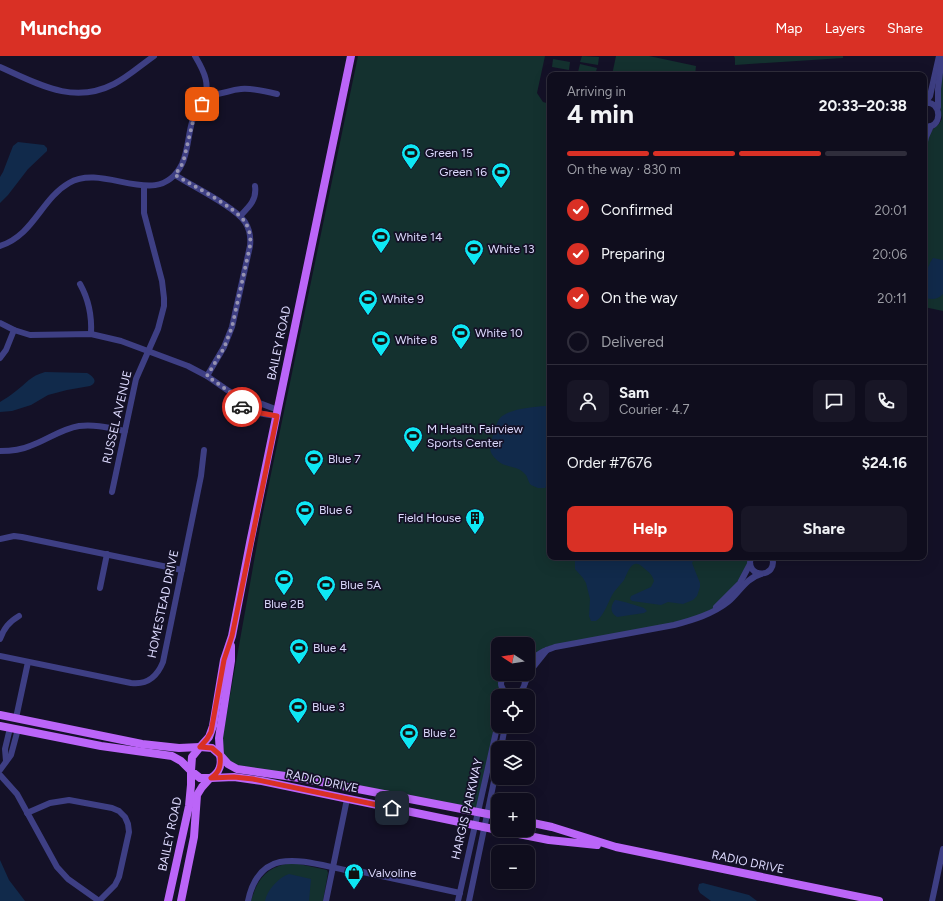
<!DOCTYPE html>
<meta charset="utf-8">
<style>
:root{--surface:#0f0d1d;--page:#181626;--text:#f1f3f6;--muted:#9b9ca4;--line:#2f2d3b;--accent:#d93025}
body{margin:0;font-family:Figtree,sans-serif;background:var(--page);color:var(--text);height:100vh;display:flex;flex-direction:column;font-size:15px;white-space:nowrap}
*{box-sizing:border-box;margin:0}
p{font-size:13px;color:var(--muted)}
.icon{flex:none;width:22px;height:22px;fill:none;stroke:currentColor;stroke-width:2;stroke-linecap:round;stroke-linejoin:round}
.map{position:relative;flex:1;overflow:hidden}
.details{position:absolute;left:547px;top:16px;width:380px;height:488px;display:flex;flex-direction:column;background:var(--surface);border-radius:8px;box-shadow:0 4px 16px #0002,0 0 0 1px var(--line)}
.details>*{flex:none}
.needle{width:26px;rotate:282deg}
.controls{position:absolute;left:491px;top:581px;display:grid;gap:8px}
.controls a{display:grid;place-items:center;width:44px;height:44px;border-radius:8px;background:var(--surface);box-shadow:0 4px 16px #0002,0 0 0 1px var(--line);font-size:20px}
.pin{position:absolute;display:grid;place-items:center;width:34px;height:34px;color:#fff;margin:-17px;border-radius:8px;box-shadow:0 2px 6px #0006}
.courier{position:absolute;display:grid;place-items:center;width:40px;height:40px;margin:-20px;border:3px solid #d93025;border-radius:50%;background:#fff;color:#222;box-shadow:0 1px 5px #0007}
.headline em{font-style:normal;font-weight:700}
.headline div{display:flex;flex-direction:column-reverse}
.headline{display:flex;align-items:center;justify-content:space-between;height:68px;padding:0 20px}
h1{font-size:26px;font-weight:700;line-height:30px}
.bar{display:grid;grid-template-columns:repeat(4,1fr);gap:6px 4px;align-content:center;height:48px;padding:0 20px}
.bar i{height:5px;border-radius:3px;background:var(--line)}
.bar .current{background:var(--accent)}
.bar p{grid-column:span 4}
.line{display:flex;align-items:center;gap:10px;padding:0 20px;border-top:1px solid var(--line)}
.line div{flex:1}
.round{display:grid;place-items:center;flex:none;width:42px;height:42px;border-radius:8px;background:var(--page)}
ol{padding:0 20px;list-style:none}
li{display:flex;align-items:center;gap:12px;height:44px}
li p{margin-inline-start:auto}
li .icon{padding:4px;border-radius:50%;background:var(--accent);color:#fff;stroke-width:4}
li:last-child{color:var(--muted)}
li i{width:22px;height:22px;border:2px solid var(--line);border-radius:50%}
.button{display:flex;gap:8px;margin-top:auto;padding:8px 20px}
.button a{flex:1;height:46px;border-radius:8px;background:var(--accent);color:#fff;font-size:16px;font-weight:700;line-height:46px;text-align:center}
.button a+a{background:var(--page);color:var(--text)}
header{display:flex;align-items:center;gap:24px;box-sizing:border-box;height:56px;padding:0 20px;background:var(--accent);color:#fff}
header strong{font-size:19px}
nav{display:flex;gap:22px;margin-inline-start:auto;font-size:14px}
.map>svg:first-child{display:block}
.green{fill:#14312f}
.water{fill:#112a4b}
.lines{fill:none;stroke-linecap:round;stroke-linejoin:round}
.minor{stroke:#3e3f84;stroke-width:6}
.major{stroke:#bb65f8;stroke-width:8}
.done{stroke:#9693b2;stroke-width:4;stroke-dasharray:0 7.2}
.route{stroke:#d93025;stroke-width:5}
.labels{text-anchor:middle;dominant-baseline:central;stroke-width:3.5;stroke-linejoin:round;paint-order:stroke}
.poi-label{font-size:12px;fill:#dcd9fd;stroke:#141127;text-anchor:start}
.street-label{font-size:12px;fill:#dcd9fd;stroke:#141127}
</style>
<header>
<strong>Munchgo</strong>
<nav><a>Map</a><a>Layers</a><a>Share</a></nav>
</header>
<div class="map">
<svg width="943" height="845" viewBox="0 0 943 845">
<rect width="100%" height="100%" fill="#141127"/>
<!-- green -->
<g class="green">
<path d="M 358,0 L 545,0 L 537,37 L 543,46 L 550,48 L 550,133 L 547,153 L 550,167 L 550,501 L 748,501 L 746,516 L 712,555 L 689,565 L 561,589 L 528,608 L 528,588 L 498,588 L 498,618 L 505,618 L 502,640 L 498,640 L 498,667 L 478,756 L 240,714 L 226,706 L 222,685 L 261,466 Z"/>
<path d="M 582,0 L 599,1 L 598,9 L 580,6 Z"/>
<path d="M 616,0 L 649,0 L 696,10 L 695,19 L 612,19 Z"/>
<path d="M 734,0 L 843,0 L 843,2 L 735,9 L 735,2 Z"/>
<path d="M 553,3 L 570,6 L 569,14 L 552,11 Z"/>
<path d="M 943,6 L 943,255 L 924,251 L 924,99 L 927,83 L 931,75 L 939,68 L 942,63 L 939,44 Z"/>
<path d="M 580,8 L 597,12 L 595,19 L 578,16 Z"/>
<path d="M 286,808 L 299,808 L 327,814 L 328,817 L 323,845 L 251,845 C 257,825 264,813 286,808 Z"/>
</g>
<!-- water -->
<g class="water">
<path d="M 18,86 L 44,89 L 47,92 L 47,95 L 28,113 L 8,139 L 0,147 L 0,121 L 3,116 L 13,90 Z"/>
<path d="M 933,202 L 943,204 L 943,238 C 938,244 930,244 924,241 C 924,228 925,213 933,202 Z"/>
<path d="M 45,316 L 87,317 C 93,320 99,326 90,330 L 67,334 L 48,339 L 31,349 L 12,355 L 0,356 L 0,346 C 5,343 11,339 16,335 C 27,327 30,320 45,316 Z"/>
<path d="M 545,350 L 550,351 L 550,426 L 545,432 L 538,432 L 531,429 C 528,426 528,421 525,418 C 518,409 505,412 498,405 C 489,397 489,393 492,383 C 494,376 496,367 500,362 C 508,353 533,351 545,350 Z"/>
<path d="M 575,501 L 695,501 L 692,507 L 700,527 L 700,531 L 697,540 L 693,544 L 683,548 L 668,546 L 661,549 L 632,545 L 630,543 L 631,540 L 651,531 L 654,525 C 653,520 649,516 645,513 C 632,499 628,516 624,524 C 621,528 617,532 614,536 C 608,545 605,559 596,565 L 591,565 L 589,560 L 590,543 L 586,527 L 583,522 L 575,513 Z"/>
<path d="M 615,544 C 619,544 638,550 644,552 L 647,555 L 644,557 L 617,561 C 610,557 610,550 615,544 Z"/>
<path d="M 0,804 L 9,824 L 25,845 L 0,845 Z"/>
<path d="M 289,818 L 311,823 L 309,845 L 265,845 C 267,834 278,822 289,818 Z"/>
<path d="M 703,827 L 749,839 L 757,845 L 711,845 L 700,837 L 698,833 L 699,828 Z"/>
</g>
<g class="lines">
<!-- minor -->
<g class="minor">
<path d="M 0,11 C 38,28 73,49 114,28 C 128,21 141,9 154,0"/>
<path d="M 206,38 C 222,40 227,34 241,33 C 253,32 265,35 277,38"/>
<path d="M 924,47 C 943,43 943,75 924,70"/>
<path d="M 925,47 L 930,40 L 939,0"/>
<path d="M 938,51 L 938,33 L 942,0"/>
<path d="M 924,90 L 926,81 L 931,70"/>
<path d="M 175,119 C 192,130 235,151 245,166 C 250,174 251,182 250,190 L 232,271 L 224,291 L 207,320"/>
<path d="M 240,160 C 249,151 257,144 255,130"/>
<path d="M 0,190 C 34,179 41,143 69,127 C 105,106 158,156 182,108 C 188,95 188,80 192,66 C 194,59 199,54 202,48 C 212,30 204,15 195,0"/>
<path d="M 80,228 C 89,244 92,260 91,278"/>
<path d="M 0,267 L 14,274 L 30,279 L 91,278 L 121,285 L 188,310 L 207,320 L 230,336 L 278,354"/>
<path d="M 0,302 L 6,294 L 14,274"/>
<path d="M 230,336 C 244,356 253,357 277,360"/>
<path d="M 0,395 C 10,395 21,394 30,390 C 47,384 61,373 79,370 C 95,368 110,372 125,375"/>
<path d="M 112,436 L 136,323 L 158,273 L 164,250 L 164,242 L 162,225 L 144,157 L 144,131"/>
<path d="M 0,483 L 14,480 L 22,481 L 182,514"/>
<path d="M 751,501 C 744,523 779,523 772,501"/>
<path d="M 100,532 L 107,498"/>
<path d="M 716,551 L 740,527 L 750,508"/>
<path d="M 0,583 C 4,572 9,566 19,560"/>
<path d="M 0,600 L 131,627 C 147,629 157,621 163,606 L 201,420 L 204,394"/>
<path d="M 528,608 C 539,596 542,596 555,591 L 674,569 C 693,564 713,558 728,546 C 739,537 746,522 761,518"/>
<path d="M 505,618 C 491,635 518,647 524,630 C 526,625 524,622 521,618"/>
<path d="M 525,627 L 531,614 L 547,594"/>
<path d="M 16,662 L 28,606"/>
<path d="M 501,692 L 505,670"/>
<path d="M 6,705 L 5,693 L 10,672"/>
<path d="M 0,714 L 11,699 L 18,673"/>
<path d="M 0,719 L 17,738 L 57,811 L 68,823 L 99,845"/>
<path d="M 27,757 L 50,747 L 69,744 L 112,752 L 119,755 L 125,761 L 128,768 L 129,776 L 119,821 L 115,829 L 99,845"/>
<path d="M 248,845 C 260,788 305,806 345,814 C 351,816 357,815 363,816 L 460,837"/>
<path d="M 326,845 L 347,743"/>
<path d="M 458,845 L 498,667"/>
<path d="M 469,845 L 498,706"/>
<path d="M 932,845 L 943,793"/>
</g>
<!-- major -->
<g class="major">
<path d="M 0,659 L 142,688 L 179,692 L 200,691"/>
<path d="M 0,670 L 101,690 L 172,700 L 181,705 L 190,714"/>
<path d="M 200,691 L 209,681 L 213,670 L 224,604 L 232,580 L 250,487 L 351,0"/>
<path d="M 200,691 L 212,692 L 220,699 C 222,709 220,716 211,722 L 200,722 L 191,715 L 192,701 Z"/>
<path d="M 220,699 L 228,708 L 237,713 L 306,723 L 498,760"/>
<path d="M 220,699 L 219,682 L 231,605 L 231,590"/>
<path d="M 211,722 L 234,721 L 262,725 L 498,774"/>
<path d="M 528,766 L 552,771 L 616,791 L 879,845"/>
<path d="M 499,774 L 549,784 L 597,789"/>
<path d="M 168,845 L 189,750 L 191,729 L 191,715"/>
<path d="M 181,845 L 194,781 L 197,739 L 202,731 L 210,722"/>
</g>
</g>
<g class="lines">
<!-- done -->
<path class="done" d="M 202,48 L 193,65 L 183,107 L 175,119 C 192,129 235,151 245,166 C 250,174 251,182 250,190 L 232,271 L 224,292 L 207,320 L 230,336 L 242,351"/>
<!-- route -->
<path class="route" d="M 242,351 L 249,355 L 277,360 L 232,580 L 224,604 L 211,676 L 207,683 L 200,691 L 212,692 L 220,699 C 221,709 220,716 211,722 L 234,721 L 253,723 L 392,752"/>
</g>
<!-- icons -->
<defs>
<g id="stadium-pin" transform="scale(1)"><path d="M0 17L-7.5 6A9.5 9.5 0 1 1 7.5 6Z" fill="#0ee7f4" stroke="#141127"/><path d="M0-5a6.5 5 0 1 0 0 10a6.5 5 0 1 0 0-10ZM-3.5-1.8h7v3.6h-7Z" fill="#111"/></g>
<g id="building-pin" transform="scale(1)"><path d="M0 17L-7.5 6A9.5 9.5 0 1 1 7.5 6Z" fill="#0ee7f4" stroke="#141127"/><path d="M-4-6H4V6H1V3H-1V6H-4ZM-2.5-4.3h1.7v1.8h-1.7ZM.8-4.3h1.7v1.8H.8ZM-2.5-1h1.7V.8h-1.7ZM.8-1h1.7V.8H.8Z" fill="#111"/></g>
<g id="shop-pin" transform="scale(1)"><path d="M0 17L-7.5 6A9.5 9.5 0 1 1 7.5 6Z" fill="#0ee7f4" stroke="#141127"/><path d="M-5-2.5h2.3a2.7 3.5 0 0 1 5.4 0H5L5.5 6h-11ZM-1.5-2.5h3a1.5 2.3 0 0 0-3 0Z" fill="#111"/></g>
</defs>
<g fill-rule="evenodd">
<use href="#stadium-pin" x="411" y="97"/>
<use href="#stadium-pin" x="501" y="116"/>
<use href="#stadium-pin" x="381" y="181"/>
<use href="#stadium-pin" x="474" y="193"/>
<use href="#stadium-pin" x="368" y="243"/>
<use href="#stadium-pin" x="461" y="277"/>
<use href="#stadium-pin" x="381" y="284"/>
<use href="#stadium-pin" x="413" y="380"/>
<use href="#stadium-pin" x="314" y="403"/>
<use href="#stadium-pin" x="305" y="454"/>
<use href="#building-pin" x="475" y="462"/>
<use href="#stadium-pin" x="284" y="523"/>
<use href="#stadium-pin" x="326" y="529"/>
<use href="#stadium-pin" x="299" y="592"/>
<use href="#stadium-pin" x="298" y="651"/>
<use href="#stadium-pin" x="409" y="677"/>
<use href="#shop-pin" x="354" y="817"/>
</g>
<g class="labels">
<!-- poi labels -->
<g class="poi-label">
<text x="425" y="97">Green 15</text>
<text x="487" y="116" text-anchor="end">Green 16</text>
<text x="395" y="181">White 14</text>
<text x="488" y="193">White 13</text>
<text x="382" y="243">White 9</text>
<text x="475" y="277">White 10</text>
<text x="395" y="284">White 8</text>
<text x="427" y="373">M Health Fairview<tspan x="427" dy="14">Sports Center</tspan></text>
<text x="328" y="403">Blue 7</text>
<text x="319" y="454">Blue 6</text>
<text x="461" y="462" text-anchor="end">Field House</text>
<text x="340" y="529">Blue 5A</text>
<text x="284" y="548" text-anchor="middle">Blue 2B</text>
<text x="313" y="592">Blue 4</text>
<text x="312" y="651">Blue 3</text>
<text x="423" y="677">Blue 2</text>
<text x="368" y="817">Valvoline</text>
</g>
<!-- street labels -->
<g class="street-label">
<text transform="translate(279 287) rotate(-78)">BAILEY ROAD</text>
<text transform="translate(117 361) rotate(-77)">RUSSEL AVENUE</text>
<text transform="translate(163 548) rotate(-78)">HOMESTEAD DRIVE</text>
<text transform="translate(322 725) rotate(12)">RADIO DRIVE</text>
<text transform="translate(467 753) rotate(-77)">HARGIS PARKWAY</text>
<text transform="translate(170 778) rotate(-78)">BAILEY ROAD</text>
<text transform="translate(748 806) rotate(12)">RADIO DRIVE</text>
</g>
</g>
</svg>
<div class="controls">
<a><svg class="needle" viewBox="-14 -14 28 28"><path d="M0-13l5 13h-10z" fill="#e53935"/><path d="M0 13l5-13h-10z" fill="#9b9ca4"/></svg></a>
<a><svg class="icon" aria-label="locate" viewBox="0 0 24 24"><circle cx="12" cy="12" r="6"/><path d="M12 2v4M12 18v4M2 12h4M18 12h4"/></svg></a>
<a><svg class="icon" aria-label="layers" viewBox="0 0 24 24"><path d="M12 4l9 5-9 5-9-5zM3 14l9 5 9-5"/></svg></a>
<a>+</a>
<a>−</a>
</div>
<div class="pin" style="left:202px;top:48px;background:#ea580c"><svg class="icon" aria-label="bag" viewBox="0 0 24 24"><path d="M5 8h14l-1 12H6zM9 8a3 3 0 0 1 6 0"/></svg></div>
<div class="pin" style="left:392px;top:752px;background:#1f2937"><svg class="icon" aria-label="home" viewBox="0 0 24 24"><path d="M3 11l9-7 9 7M6 9v11h12V9"/></svg></div>
<div class="courier" style="left:242px;top:351px"><svg class="icon" aria-label="car" viewBox="0 0 24 24"><path d="M5 17H2v-5l4-1 3-4h7l3 4 3 1v5h-3M9 17h6M6 11h13"/><circle cx="7" cy="17" r="2"/><circle cx="17" cy="17" r="2"/></svg></div>
<section class="details">
<div class="headline"><div><h1>4 min</h1><p>Arriving in</p></div><em>20:33–20:38</em></div>
<div class="bar"><i class="current"></i><i class="current"></i><i class="current"></i><i></i><p>On the way · 830 m</p></div>
<ol>
<li><svg class="icon" aria-label="check" viewBox="0 0 24 24"><path d="M5 12l5 5 9-10"/></svg>Confirmed<p>20:01</p></li>
<li><svg class="icon" aria-label="check" viewBox="0 0 24 24"><path d="M5 12l5 5 9-10"/></svg>Preparing<p>20:06</p></li>
<li><svg class="icon" aria-label="check" viewBox="0 0 24 24"><path d="M5 12l5 5 9-10"/></svg>On the way<p>20:11</p></li>
<li><i></i>Delivered</li>
</ol>
<div class="line" style="height:72px"><a class="round"><svg class="icon" aria-label="person" viewBox="0 0 24 24"><circle cx="12" cy="8" r="4"/><path d="M4 21q1-7 8-7t8 7"/></svg></a><div><b>Sam</b><p>Courier · 4.7</p></div><a class="round"><svg class="icon" aria-label="chat" viewBox="0 0 24 24"><path d="M4 5h16v11H9l-5 4z"/></svg></a><a class="round"><svg class="icon" aria-label="phone" viewBox="0 0 24 24"><path d="M5 4h4l2 5-3 2q2 4 5 5l2-3 5 2v4C11 20 4 13 5 4z"/></svg></a></div>
<div class="line" style="height:52px"><div>Order #7676</div><b>$24.16</b></div>
<div class="button"><a>Help</a><a>Share</a></div>
</section>
</div>
